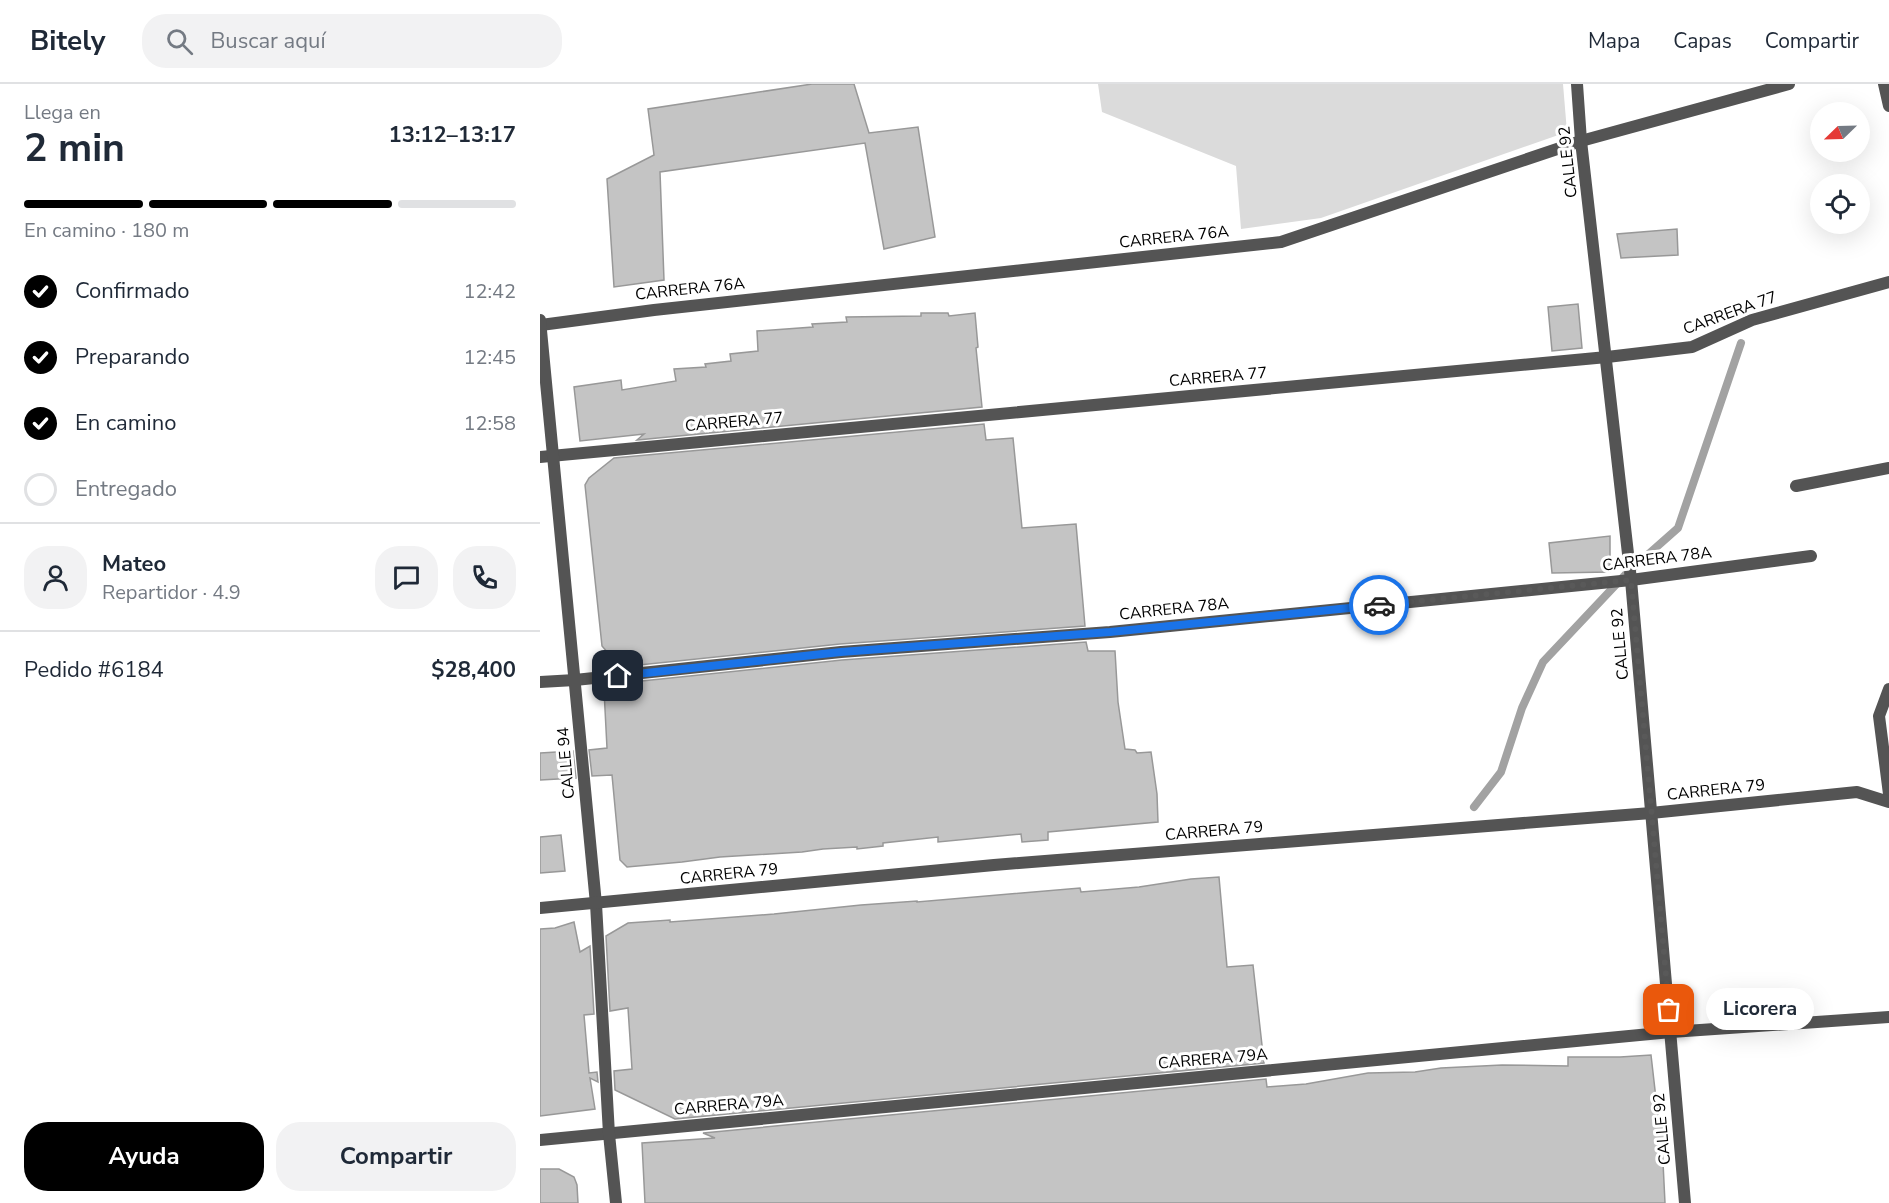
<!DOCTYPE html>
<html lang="es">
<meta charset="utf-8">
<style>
:root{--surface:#fff;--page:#f2f2f3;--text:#1f2937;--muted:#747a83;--line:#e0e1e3;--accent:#000}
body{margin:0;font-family:"Nunito Sans",sans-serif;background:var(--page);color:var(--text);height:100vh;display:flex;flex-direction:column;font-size:22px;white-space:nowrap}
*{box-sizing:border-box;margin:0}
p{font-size:20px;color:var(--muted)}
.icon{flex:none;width:33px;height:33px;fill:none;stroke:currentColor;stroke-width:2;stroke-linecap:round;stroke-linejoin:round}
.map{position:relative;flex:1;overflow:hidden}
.drawer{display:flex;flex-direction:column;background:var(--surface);width:540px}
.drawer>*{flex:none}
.needle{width:39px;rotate:247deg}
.tools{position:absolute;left:1270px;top:18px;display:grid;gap:12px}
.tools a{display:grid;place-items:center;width:60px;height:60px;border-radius:50%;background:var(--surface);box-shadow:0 6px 24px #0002;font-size:30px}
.pin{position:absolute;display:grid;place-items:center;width:51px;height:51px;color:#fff;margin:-26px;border-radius:12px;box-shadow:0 3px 9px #0006}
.courier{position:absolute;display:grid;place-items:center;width:60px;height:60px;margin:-30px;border:4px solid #1a73e8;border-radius:50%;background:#fff;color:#222;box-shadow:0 2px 8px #0007}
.bubble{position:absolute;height:42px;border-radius:21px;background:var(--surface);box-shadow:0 6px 24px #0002;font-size:20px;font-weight:700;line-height:42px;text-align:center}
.head em{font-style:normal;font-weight:700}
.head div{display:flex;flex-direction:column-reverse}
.head{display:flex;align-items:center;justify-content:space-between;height:102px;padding:0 24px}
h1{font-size:39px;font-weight:700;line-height:45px}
.bar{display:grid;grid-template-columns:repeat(4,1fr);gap:9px 6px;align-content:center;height:72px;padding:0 24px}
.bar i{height:8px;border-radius:4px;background:var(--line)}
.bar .active{background:var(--accent)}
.bar p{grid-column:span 4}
.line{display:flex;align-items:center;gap:15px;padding:0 24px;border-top:2px solid var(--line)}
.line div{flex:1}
.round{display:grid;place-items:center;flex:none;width:63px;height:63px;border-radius:24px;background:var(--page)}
ol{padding:0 24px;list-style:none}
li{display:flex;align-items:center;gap:18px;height:66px}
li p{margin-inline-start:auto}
li .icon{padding:6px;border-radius:50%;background:var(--accent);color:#fff;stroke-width:4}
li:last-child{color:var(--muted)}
li i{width:33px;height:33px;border:3px solid var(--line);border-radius:50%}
.button{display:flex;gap:12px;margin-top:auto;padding:12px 24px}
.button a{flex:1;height:69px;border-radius:24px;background:var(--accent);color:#fff;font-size:24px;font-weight:700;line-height:69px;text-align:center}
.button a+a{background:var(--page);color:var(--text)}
header{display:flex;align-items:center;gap:36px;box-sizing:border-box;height:84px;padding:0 30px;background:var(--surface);border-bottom:2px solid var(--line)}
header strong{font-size:28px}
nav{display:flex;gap:33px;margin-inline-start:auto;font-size:21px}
.search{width:420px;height:54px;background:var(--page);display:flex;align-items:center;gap:15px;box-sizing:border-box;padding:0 21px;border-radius:24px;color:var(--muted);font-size:22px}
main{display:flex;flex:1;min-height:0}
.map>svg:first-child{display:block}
.green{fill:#dbdbdb}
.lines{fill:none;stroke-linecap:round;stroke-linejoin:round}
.stream{stroke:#a2a2a2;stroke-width:8}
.building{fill:#c4c4c4;stroke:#989898;stroke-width:1.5}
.minor{stroke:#545454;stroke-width:12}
.tertiary{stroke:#545454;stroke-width:12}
.done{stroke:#595959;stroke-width:6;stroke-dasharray:0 10.8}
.route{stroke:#1a73e8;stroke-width:8}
.labels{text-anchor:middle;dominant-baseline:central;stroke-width:6;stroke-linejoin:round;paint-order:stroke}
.street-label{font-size:16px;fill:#000;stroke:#fff}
</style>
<header>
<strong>Bitely</strong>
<div class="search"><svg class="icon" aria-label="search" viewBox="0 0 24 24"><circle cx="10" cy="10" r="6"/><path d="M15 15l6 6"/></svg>Buscar aquí</div>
<nav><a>Mapa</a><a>Capas</a><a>Compartir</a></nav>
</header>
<main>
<section class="drawer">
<div class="head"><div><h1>2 min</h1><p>Llega en</p></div><em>13:12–13:17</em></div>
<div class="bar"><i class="active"></i><i class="active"></i><i class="active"></i><i></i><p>En camino · 180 m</p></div>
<ol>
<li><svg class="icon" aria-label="check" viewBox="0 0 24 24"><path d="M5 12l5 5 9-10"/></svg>Confirmado<p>12:42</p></li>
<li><svg class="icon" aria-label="check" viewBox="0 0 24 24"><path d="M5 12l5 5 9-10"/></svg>Preparando<p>12:45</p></li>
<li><svg class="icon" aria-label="check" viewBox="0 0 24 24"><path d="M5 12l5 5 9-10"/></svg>En camino<p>12:58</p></li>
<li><i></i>Entregado</li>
</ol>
<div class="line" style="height:108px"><a class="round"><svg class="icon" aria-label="person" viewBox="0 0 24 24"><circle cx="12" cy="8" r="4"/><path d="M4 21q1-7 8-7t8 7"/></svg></a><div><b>Mateo</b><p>Repartidor · 4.9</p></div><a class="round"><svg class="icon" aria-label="chat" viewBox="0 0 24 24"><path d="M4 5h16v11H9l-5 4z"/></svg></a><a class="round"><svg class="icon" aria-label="phone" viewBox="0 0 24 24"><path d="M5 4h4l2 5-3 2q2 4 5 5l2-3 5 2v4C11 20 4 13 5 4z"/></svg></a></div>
<div class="line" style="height:78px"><div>Pedido #6184</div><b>$28,400</b></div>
<div class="button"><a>Ayuda</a><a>Compartir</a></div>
</section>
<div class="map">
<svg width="1349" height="1119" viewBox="0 0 1349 1119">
<rect width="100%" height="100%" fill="#fff"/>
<!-- green -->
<path class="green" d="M 558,0 L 1023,0 L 1027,48 L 781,134 L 701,145 L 696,82 L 562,28 Z"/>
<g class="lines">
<!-- stream -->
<path class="stream" d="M 934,723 L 961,688 L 982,624 L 1003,578 L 1086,490 L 1138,444 L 1201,259"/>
</g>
<!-- building -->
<g class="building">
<path d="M 272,0 L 314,0 L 329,49 L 378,43 L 395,153 L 344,165 L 325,59 L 120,88 L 124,196 L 74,203 L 67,95 L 114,71 L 108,25 Z"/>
<path d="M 1137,145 L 1138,171 L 1081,174 L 1077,150 Z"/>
<path d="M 1038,220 L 1042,264 L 1012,267 L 1008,223 Z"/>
<path d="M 381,229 L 408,229 L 409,232 L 435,229 L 438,263 L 436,264 L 442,323 L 97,356 L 104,350 L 40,357 L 34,303 L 81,296 L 82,306 L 136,297 L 134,285 L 166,283 L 165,280 L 191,277 L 190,270 L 218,267 L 217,247 L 273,243 L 272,240 L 307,238 L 306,233 L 381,232 Z"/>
<path d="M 444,340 L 446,356 L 473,354 L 482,444 L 536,440 L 545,542 L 300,560 L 80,583 L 62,562 L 45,401 L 49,394 L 74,374 Z"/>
<path d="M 1070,452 L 1070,488 L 1012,489 L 1009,459 Z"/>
<path d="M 546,558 L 548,567 L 575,567 L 578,618 L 585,665 L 595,666 L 597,669 L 611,668 L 617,710 L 618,738 L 508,748 L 508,756 L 482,758 L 481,750 L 398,758 L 398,753 L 343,759 L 343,762 L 317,765 L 317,763 L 283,765 L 262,768 L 180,773 L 142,778 L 87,783 L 80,776 L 72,691 L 52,692 L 49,666 L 67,664 L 64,606 L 73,600 L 302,576 Z"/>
<path d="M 33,667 L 36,694 L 0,696 L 0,669 Z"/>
<path d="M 21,751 L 25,787 L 0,789 L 0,753 Z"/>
<path d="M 679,793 L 687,883 L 713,881 L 724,979 L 135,1035 L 75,1006 L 74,987 L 92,985 L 88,924 L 70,927 L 66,852 L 88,839 L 130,836 L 130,838 L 234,830 L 321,821 L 377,817 L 377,818 L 540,804 L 541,808 L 599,803 L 651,795 Z"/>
<path d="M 34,838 L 40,868 L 50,862 L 54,930 L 44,931 L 49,989 L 57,988 L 58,998 L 50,994 L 55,1025 L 0,1032 L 0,845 L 15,844 Z"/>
<path d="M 1111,971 L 1118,1032 L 1124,1032 L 1128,1057 L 1122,1058 L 1125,1119 L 105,1119 L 102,1059 L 175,1054 L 163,1049 L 726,995 L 727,1003 L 766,1000 L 828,989 L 875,988 L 901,984 L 962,981 L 1028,982 L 1028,973 L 1080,973 Z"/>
<path d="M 0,1085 L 19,1085 L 34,1093 L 37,1101 L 38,1119 L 0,1119 Z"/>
</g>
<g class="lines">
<!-- minor -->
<g class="minor">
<path d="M 1344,0 L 1349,22"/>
<path d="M 1,241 L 114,226 L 741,158 L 1041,57 L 1249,0"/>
<path d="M 0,373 L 1067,273 L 1152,263 L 1212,236 L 1349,198"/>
<path d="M 1256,402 L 1349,384"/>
<path d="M 0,598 L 35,596 L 301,568 L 570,548 L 1091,496 L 1271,472"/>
<path d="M 1349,605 L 1339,632 L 1349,710"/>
<path d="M 0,1056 L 1131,948 L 1349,933"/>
</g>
<!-- tertiary -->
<g class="tertiary">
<path d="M 1037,0 L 1041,57 L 1091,496 L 1145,1119"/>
<path d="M 0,236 L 56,820 L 69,1050 L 76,1119"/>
<path d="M 0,824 L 454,781 L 1111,729 L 1317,708 L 1349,718"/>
</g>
</g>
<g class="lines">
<!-- done -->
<path class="done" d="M 839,521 L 1091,496 L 1129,926"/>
<!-- route -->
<path class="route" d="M 78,592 L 301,568 L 570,548 L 839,521"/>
</g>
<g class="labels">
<!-- street labels -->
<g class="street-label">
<text transform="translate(1028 78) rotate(-96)">CALLE 92</text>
<text transform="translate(634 153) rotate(-6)">CARRERA 76A</text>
<text transform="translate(150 205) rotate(-6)">CARRERA 76A</text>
<text transform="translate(1190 229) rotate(-20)">CARRERA 77</text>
<text transform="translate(678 293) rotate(-5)">CARRERA 77</text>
<text transform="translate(194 338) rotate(-5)">CARRERA 77</text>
<text transform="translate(1117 475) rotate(-7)">CARRERA 78A</text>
<text transform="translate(634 525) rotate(-6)">CARRERA 78A</text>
<text transform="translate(1080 560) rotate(-95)">CALLE 92</text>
<text transform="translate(26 679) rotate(-95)">CALLE 94</text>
<text transform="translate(1176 706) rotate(-6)">CARRERA 79</text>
<text transform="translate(674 747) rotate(-5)">CARRERA 79</text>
<text transform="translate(189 790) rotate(-6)">CARRERA 79</text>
<text transform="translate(673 975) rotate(-5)">CARRERA 79A</text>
<text transform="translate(189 1021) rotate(-5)">CARRERA 79A</text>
<text transform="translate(1122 1045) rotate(-95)">CALLE 92</text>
</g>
</g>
</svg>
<div class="tools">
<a><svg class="needle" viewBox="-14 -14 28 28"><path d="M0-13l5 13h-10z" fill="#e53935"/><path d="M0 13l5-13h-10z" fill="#747a83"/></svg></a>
<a><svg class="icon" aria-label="locate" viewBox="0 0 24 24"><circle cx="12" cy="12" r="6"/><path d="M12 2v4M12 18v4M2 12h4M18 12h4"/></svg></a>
</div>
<div class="pin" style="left:1129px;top:926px;background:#ea580c"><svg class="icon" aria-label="bag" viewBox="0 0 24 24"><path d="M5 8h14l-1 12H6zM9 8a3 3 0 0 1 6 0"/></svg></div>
<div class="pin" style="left:78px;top:592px;background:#1f2937"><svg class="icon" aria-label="home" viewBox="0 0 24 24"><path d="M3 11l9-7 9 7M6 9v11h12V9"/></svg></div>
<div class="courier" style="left:839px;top:521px"><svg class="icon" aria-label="car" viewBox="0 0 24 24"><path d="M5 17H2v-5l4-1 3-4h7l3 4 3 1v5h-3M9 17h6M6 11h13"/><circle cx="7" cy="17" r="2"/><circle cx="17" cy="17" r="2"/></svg></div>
<div class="bubble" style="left:1166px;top:904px;width:108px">Licorera</div>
</div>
</main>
